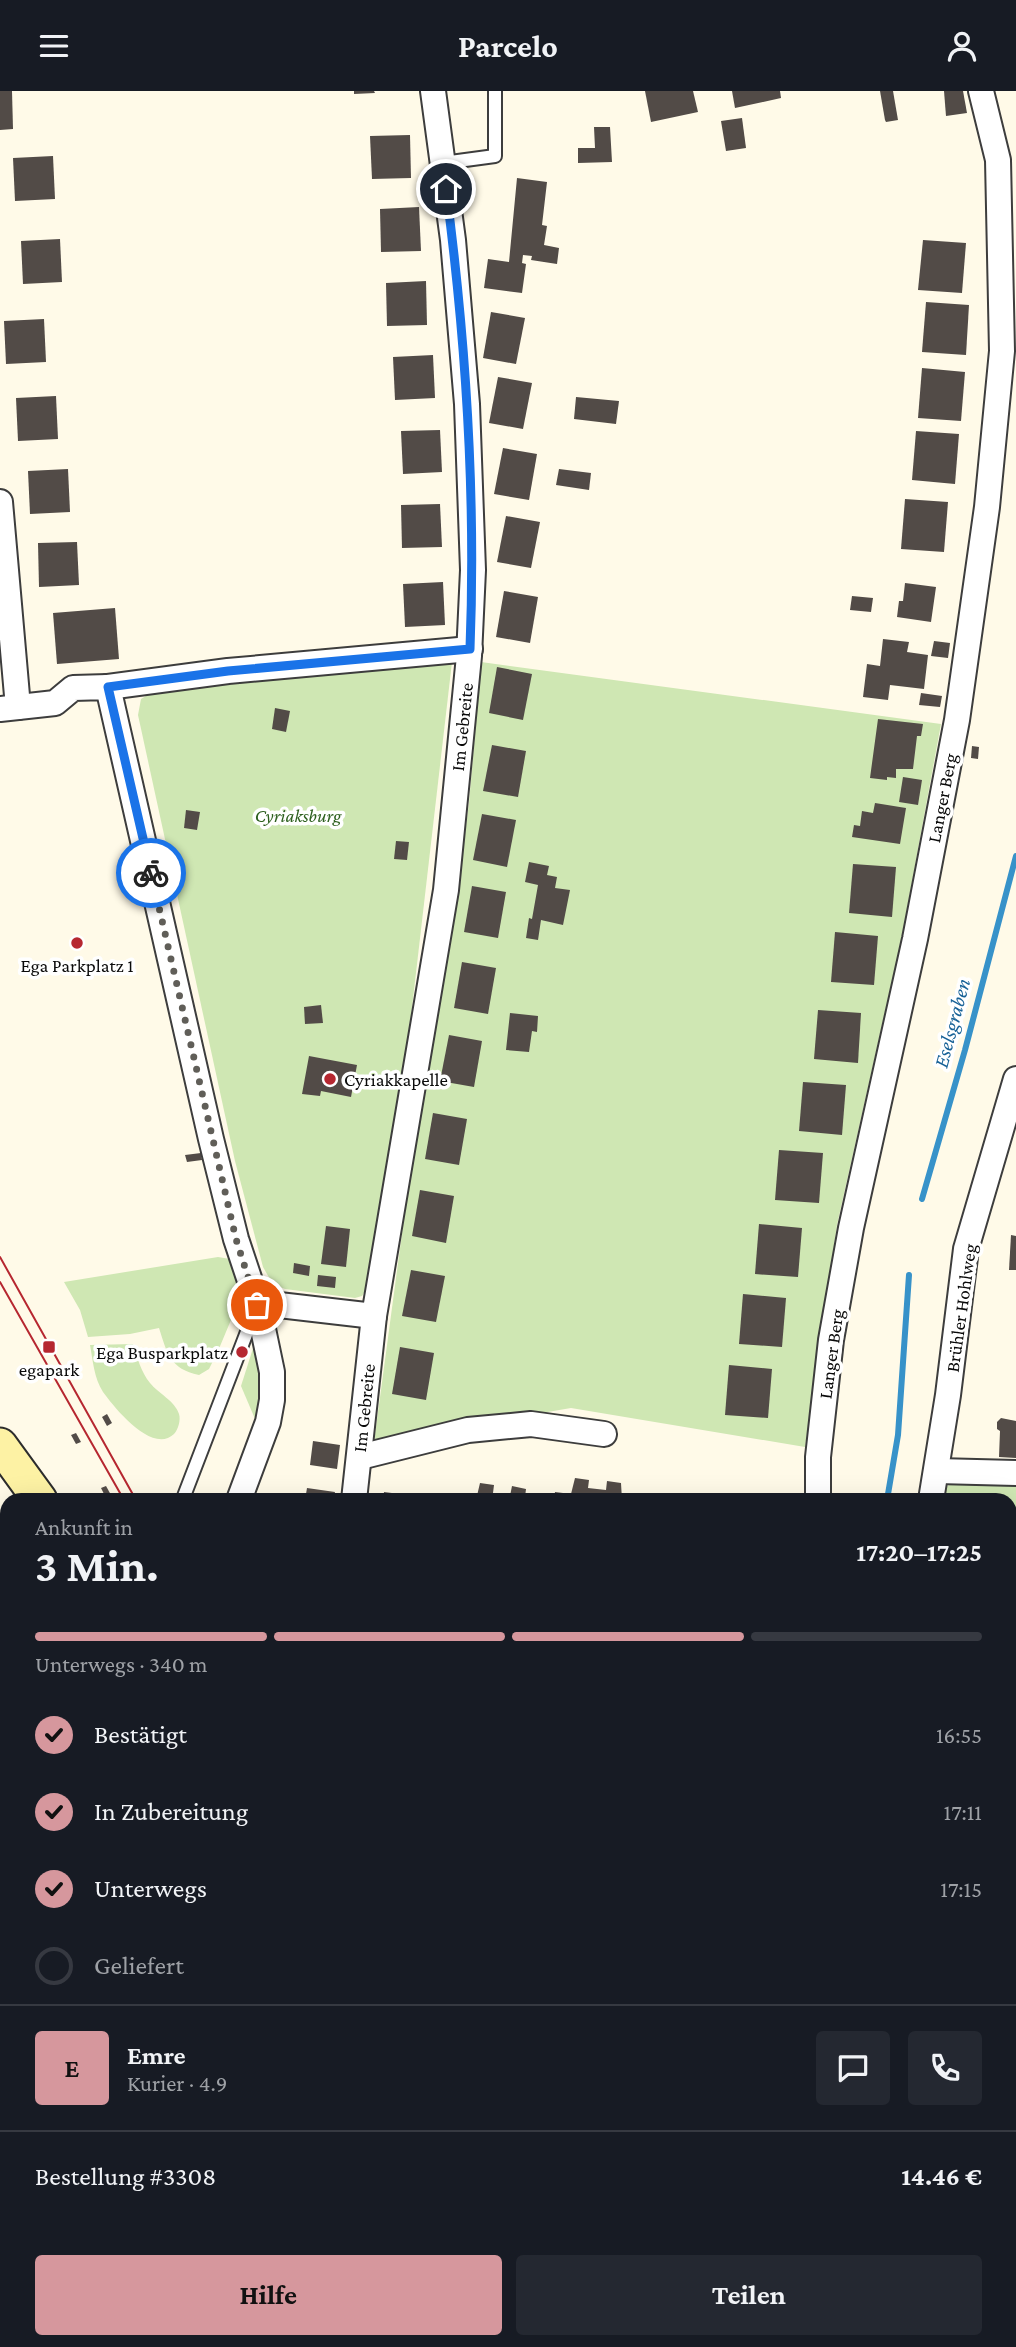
<!DOCTYPE html>
<html lang="de">
<meta charset="utf-8">
<style>
:root{--surface:#171b24;--page:#242831;--text:#f1f3f6;--muted:#9ea1a6;--line:#363941;--accent:#d6979d}
body{margin:0;font-family:"Crimson Pro",serif;background:var(--page);color:var(--text);height:100vh;display:flex;flex-direction:column;font-size:26px;white-space:nowrap}
*{box-sizing:border-box;margin:0}
p{font-size:23px;color:var(--muted)}
.icon{flex:none;width:38px;height:38px;fill:none;stroke:currentColor;stroke-width:2;stroke-linecap:round;stroke-linejoin:round}
.map{position:relative;flex:1;overflow:hidden}
.sheet{position:absolute;left:0px;top:1402px;width:1017px;height:856px;display:flex;flex-direction:column;background:var(--surface);border-radius:21px 21px 0 0;box-shadow:0 7px 28px #0002}
.sheet>*{flex:none}
.pin{position:absolute;display:grid;place-items:center;width:60px;height:60px;color:#fff;margin:-30px;border:4px solid #fff;border-radius:50%;box-shadow:0 2px 7px #0007}
.courier{position:absolute;display:grid;place-items:center;width:70px;height:70px;margin:-35px;border:5px solid #1a73e8;border-radius:50%;background:#fff;color:#222;box-shadow:0 2px 9px #0007}
.summary em{font-style:normal;font-weight:700}
.summary div{display:flex;flex-direction:column-reverse}
.summary{display:flex;align-items:center;justify-content:space-between;height:119px;padding:0 35px}
h1{font-size:46px;font-weight:700;line-height:52px}
.bar{display:grid;grid-template-columns:repeat(4,1fr);gap:10px 7px;align-content:center;height:84px;padding:0 35px}
.bar i{height:9px;border-radius:5px;background:var(--line)}
.bar .current{background:var(--accent)}
.bar p{grid-column:span 4}
.line{display:flex;align-items:center;gap:18px;padding:0 35px;border-top:2px solid var(--line)}
.line div{flex:1}
.round{display:grid;place-items:center;flex:none;width:74px;height:74px;border-radius:7px;background:var(--page)}
ol{padding:0 35px;list-style:none}
li{display:flex;align-items:center;gap:21px;height:77px}
li p{margin-inline-start:auto}
li .icon{padding:7px;border-radius:50%;background:var(--accent);color:#111;stroke-width:4}
li:last-child{color:var(--muted)}
li i{width:38px;height:38px;border:4px solid var(--line);border-radius:50%}
.primary-button{display:flex;gap:14px;margin-top:auto;padding:14px 35px}
.primary-button a{flex:1;height:80px;border-radius:7px;background:var(--accent);color:#111;font-size:28px;font-weight:700;line-height:80px;text-align:center}
.primary-button a+a{background:var(--page);color:var(--text)}
header{display:flex;justify-content:space-between;align-items:center;height:91px;padding:0 35px;background:var(--surface);font-size:32px;font-weight:700}
.map>svg:first-child{display:block}
.green{fill:#cfe7b3}
.pitch{fill:#e1eec5}
.lines{fill:none;stroke-linecap:round;stroke-linejoin:round}
.stream{stroke:#3792c9;stroke-width:6}
.building{fill:#524b47}
.service-casing{stroke:#3d3d3d;stroke-width:16}
.minor-casing{stroke:#3d3d3d;stroke-width:28}
.secondary-casing{stroke:#2c2c2c;stroke-width:37}
.service{stroke:#fff;stroke-width:12}
.minor{stroke:#fff;stroke-width:24}
.secondary{stroke:#fdf2a4;stroke-width:33}
.tram{stroke:#b62730;stroke-width:2}
.done{stroke:#605e58;stroke-width:7;stroke-dasharray:0 12.6}
.route{stroke:#1a73e8;stroke-width:9}
.poi-dot{fill:#b62730;stroke:#fff;stroke-width:2.5}
.labels{text-anchor:middle;dominant-baseline:central;stroke-width:7;stroke-linejoin:round;paint-order:stroke}
.street-label{font-size:19px;fill:#0a0a0a;stroke:#fff}
.park-label{font-size:19px;font-style:italic;fill:#2c5f1d;stroke:#fff}
.poi-label{font-size:19px;fill:#0a0a0a;stroke:#fff}
.water-label{font-size:21px;font-style:italic;fill:#186297;stroke:#fff}
</style>
<header><svg class="icon" aria-label="menu" viewBox="0 0 24 24"><path d="M4 6h16M4 12h16M4 18h16"/></svg>Parcelo<svg class="icon" aria-label="person" viewBox="0 0 24 24"><circle cx="12" cy="8" r="4"/><path d="M4 21q1-7 8-7t8 7"/></svg></header>
<div class="map">
<svg width="1016" height="2256" viewBox="0 0 1016 2256">
<rect width="100%" height="100%" fill="#fffae8"/>
<!-- green -->
<g class="green">
<path d="M 452,571 L 411,925 L 368,1195 L 362,1205 L 355,1207 L 285,1198 C 273,1194 269,1187 263,1176 L 235,1070 L 138,624 L 141,608 L 154,600 Z"/>
<path d="M 481,571 L 941,633 L 902,845 L 837,1134 L 805,1356 L 571,1317 L 374,1351 L 405,1120 L 455,820 L 469,712 Z"/>
<path d="M 218,1166 L 230,1168 L 241,1205 L 218,1260 L 209,1278 L 199,1284 C 170,1278 167,1262 159,1237 L 130,1243 L 88,1246 L 80,1219 L 64,1191 Z"/>
<path d="M 255,1251 L 262,1282 L 258,1335 L 241,1295 Z"/>
<path d="M 133,1253 C 137,1266 141,1281 150,1292 C 158,1302 175,1310 179,1323 C 181,1329 178,1339 174,1343 C 152,1364 114,1316 103,1301 C 94,1287 93,1270 90,1254 Z"/>
<path d="M 958,1388 L 1016,1389 L 1016,2114 L 1010,2115 L 1010,1409 L 944,1409 L 946,1396 Z"/>
<path d="M 7,1614 L 7,2250 L 492,2250 L 493,2256 L 0,2256 L 0,1615 Z"/>
<path d="M 831,2251 L 831,2256 L 608,2256 L 607,2251 Z"/>
</g>
<!-- pitch -->
<path class="pitch" d="M 430,2251 L 478,2251 L 479,2256 L 430,2256 Z"/>
<g class="lines">
<!-- stream -->
<g class="stream">
<path d="M 922,1108 L 965,959 L 1016,765"/>
<path d="M 887,1409 L 898,1344 L 909,1184"/>
<path d="M 839,2256 L 840,2250"/>
</g>
</g>
<!-- building -->
<g class="building">
<path d="M 0,0 L 12,0 L 13,38 L 0,39 Z"/>
<path d="M 354,0 L 374,0 L 375,2 L 354,3 Z"/>
<path d="M 645,0 L 693,0 L 698,21 L 651,31 Z"/>
<path d="M 732,0 L 780,0 L 781,7 L 735,17 Z"/>
<path d="M 880,0 L 893,0 L 898,29 L 886,31 L 885,29 Z"/>
<path d="M 944,0 L 963,0 L 967,22 L 946,25 Z"/>
<path d="M 742,27 L 746,57 L 726,60 L 721,30 Z"/>
<path d="M 594,36 L 610,36 L 612,71 L 578,72 L 578,57 L 595,57 Z"/>
<path d="M 410,44 L 411,87 L 372,88 L 370,45 Z"/>
<path d="M 53,65 L 55,108 L 15,110 L 13,67 Z"/>
<path d="M 517,87 L 547,91 L 542,134 L 547,135 L 544,154 L 559,157 L 557,173 L 531,169 L 532,165 L 523,164 L 522,172 L 526,173 L 522,202 L 484,197 L 488,168 L 509,171 Z"/>
<path d="M 419,116 L 421,160 L 381,161 L 380,118 Z"/>
<path d="M 60,148 L 62,191 L 23,193 L 21,150 Z"/>
<path d="M 923,149 L 966,152 L 962,202 L 918,199 Z"/>
<path d="M 426,190 L 427,234 L 387,235 L 386,192 Z"/>
<path d="M 926,211 L 969,214 L 966,264 L 922,261 Z"/>
<path d="M 491,221 L 525,227 L 516,273 L 483,267 Z"/>
<path d="M 44,228 L 46,271 L 6,273 L 4,230 Z"/>
<path d="M 433,264 L 435,307 L 395,309 L 393,266 Z"/>
<path d="M 922,277 L 965,281 L 961,330 L 918,327 Z"/>
<path d="M 498,286 L 532,292 L 523,338 L 489,332 Z"/>
<path d="M 56,305 L 58,348 L 18,350 L 16,307 Z"/>
<path d="M 576,306 L 619,310 L 616,333 L 574,328 Z"/>
<path d="M 440,339 L 442,381 L 403,383 L 401,340 Z"/>
<path d="M 916,340 L 959,343 L 955,393 L 912,389 Z"/>
<path d="M 503,357 L 537,363 L 529,409 L 494,403 Z"/>
<path d="M 68,378 L 70,421 L 30,423 L 28,380 Z"/>
<path d="M 559,378 L 591,382 L 589,399 L 556,394 Z"/>
<path d="M 905,408 L 948,411 L 944,461 L 901,458 Z"/>
<path d="M 440,413 L 442,456 L 402,457 L 401,414 Z"/>
<path d="M 506,425 L 540,431 L 531,477 L 497,471 Z"/>
<path d="M 77,451 L 79,494 L 39,496 L 38,452 Z"/>
<path d="M 443,491 L 445,534 L 405,536 L 403,493 Z"/>
<path d="M 905,492 L 936,496 L 931,531 L 897,526 L 899,510 L 903,510 Z"/>
<path d="M 504,500 L 538,506 L 530,552 L 496,546 Z"/>
<path d="M 852,505 L 873,507 L 871,521 L 850,519 Z"/>
<path d="M 115,517 L 119,568 L 57,573 L 53,522 Z"/>
<path d="M 883,548 L 909,551 L 907,561 L 928,564 L 924,598 L 890,594 L 888,609 L 863,606 L 867,573 L 880,575 Z"/>
<path d="M 934,550 L 950,552 L 948,567 L 931,565 Z"/>
<path d="M 497,576 L 532,583 L 523,629 L 489,622 Z"/>
<path d="M 921,602 L 942,605 L 940,616 L 919,614 Z"/>
<path d="M 275,617 L 290,620 L 286,641 L 272,638 Z"/>
<path d="M 878,628 L 923,633 L 921,645 L 917,645 L 913,678 L 896,678 L 896,687 L 887,686 L 887,689 L 870,687 Z"/>
<path d="M 492,654 L 526,660 L 518,706 L 483,700 Z"/>
<path d="M 972,655 L 979,656 L 978,668 L 971,667 Z"/>
<path d="M 903,686 L 922,689 L 918,714 L 899,711 Z"/>
<path d="M 875,712 L 906,717 L 900,753 L 852,746 L 854,734 L 860,735 L 862,720 L 873,722 Z"/>
<path d="M 186,719 L 200,721 L 197,739 L 184,737 Z"/>
<path d="M 482,723 L 516,729 L 507,776 L 473,769 Z"/>
<path d="M 396,750 L 409,751 L 407,769 L 394,768 Z"/>
<path d="M 529,771 L 549,775 L 547,784 L 557,786 L 555,797 L 570,799 L 563,834 L 541,829 L 538,849 L 526,847 L 529,827 L 532,828 L 538,794 L 525,791 Z"/>
<path d="M 853,773 L 896,776 L 892,826 L 849,822 Z"/>
<path d="M 472,795 L 506,801 L 498,847 L 464,841 Z"/>
<path d="M 835,841 L 878,845 L 874,894 L 831,891 Z"/>
<path d="M 462,871 L 496,877 L 488,923 L 454,917 Z"/>
<path d="M 321,914 L 323,932 L 305,933 L 304,916 Z"/>
<path d="M 818,919 L 861,922 L 858,972 L 814,968 Z"/>
<path d="M 510,922 L 538,925 L 537,941 L 532,940 L 529,961 L 506,959 Z"/>
<path d="M 449,944 L 482,950 L 474,996 L 440,990 Z"/>
<path d="M 309,965 L 357,974 L 351,1006 L 321,1000 L 320,1005 L 302,1003 Z"/>
<path d="M 803,991 L 846,994 L 842,1044 L 799,1040 Z"/>
<path d="M 433,1022 L 467,1028 L 459,1074 L 425,1068 Z"/>
<path d="M 779,1059 L 823,1062 L 819,1112 L 775,1109 Z"/>
<path d="M 201,1062 L 202,1069 L 187,1071 L 185,1064 Z"/>
<path d="M 420,1099 L 454,1105 L 446,1152 L 412,1145 Z"/>
<path d="M 759,1133 L 802,1137 L 798,1186 L 755,1183 Z"/>
<path d="M 326,1135 L 350,1138 L 346,1176 L 321,1173 Z"/>
<path d="M 1011,1144 L 1016,1145 L 1016,1179 L 1009,1179 Z"/>
<path d="M 294,1172 L 310,1175 L 309,1185 L 293,1182 Z"/>
<path d="M 411,1179 L 445,1185 L 436,1231 L 402,1225 Z"/>
<path d="M 318,1184 L 336,1186 L 335,1197 L 317,1195 Z"/>
<path d="M 743,1203 L 786,1207 L 782,1256 L 739,1253 Z"/>
<path d="M 400,1256 L 434,1262 L 426,1309 L 392,1303 Z"/>
<path d="M 729,1274 L 772,1278 L 768,1327 L 725,1324 Z"/>
<path d="M 107,1323 L 112,1332 L 107,1335 L 102,1326 Z"/>
<path d="M 1001,1327 L 1016,1330 L 1016,1367 L 999,1366 L 1000,1340 L 997,1338 L 997,1331 Z"/>
<path d="M 76,1342 L 81,1351 L 76,1353 L 71,1344 Z"/>
<path d="M 313,1350 L 340,1354 L 337,1378 L 310,1374 Z"/>
<path d="M 575,1387 L 589,1389 L 588,1397 L 606,1399 L 607,1390 L 621,1392 L 622,1409 L 554,1409 L 555,1401 L 571,1403 Z"/>
<path d="M 480,1392 L 494,1394 L 493,1402 L 510,1405 L 512,1395 L 526,1398 L 525,1406 L 531,1409 L 476,1409 Z"/>
<path d="M 106,1395 L 111,1404 L 106,1407 L 101,1397 Z"/>
<path d="M 307,1397 L 335,1401 L 333,1409 L 305,1409 Z"/>
<path d="M 384,1401 L 423,1406 L 422,1409 L 383,1409 Z"/>
<path d="M 1010,1414 L 1015,1414 L 1014,1429 L 1010,1428 Z"/>
<path d="M 4,1443 L 7,1445 L 6,1540 L 0,1527 L 0,1447 Z"/>
<path d="M 1016,2221 L 1016,2256 L 991,2256 L 989,2250 L 1010,2250 L 1010,2223 Z"/>
<path d="M 924,2250 L 927,2250 L 928,2256 L 907,2256 Z"/>
</g>
<g class="lines">
<!-- service casing -->
<g class="service-casing">
<g id="service">
<path d="M 443,72 L 495,65 L 495,0"/>
<path d="M 186,1409 L 184,1405 L 255,1220"/>
</g>
</g>
<!-- minor casing -->
<g class="minor-casing">
<g id="minor">
<path d="M 0,411 L 18,616"/>
<path d="M 108,596 L 228,580 L 470,558"/>
<path d="M 0,618 L 55,612 L 73,597 L 108,596 L 211,1048 L 236,1148 L 258,1214 L 272,1281 L 272,1309 L 268,1331 L 239,1409"/>
<path d="M 258,1214 L 279,1214 L 374,1225"/>
<path d="M 360,1366 L 468,1339 L 531,1333 L 604,1343"/>
<path d="M 937,1380 L 1016,1382"/>
<path d="M 354,1409 L 374,1225 L 446,799 L 469,565 L 473,479 L 467,313 L 453,149 L 433,0"/>
<path d="M 818,1409 L 818,1366 L 831,1249 L 851,1137 L 915,848 L 957,629 L 987,416 L 1002,260 L 998,69 L 981,0"/>
<path d="M 931,1409 L 948,1304 L 966,1158 L 1016,988"/>
<path d="M 876,2256 L 877,2250"/>
</g>
</g>
<!-- secondary casing -->
<g class="secondary-casing">
<g id="secondary">
<path d="M 0,1354 L 40,1409"/>
<path d="M 529,2250 L 530,2256"/>
</g>
</g>
<!-- service -->
<use href="#service" class="service"/>
<!-- minor -->
<use href="#minor" class="minor"/>
<!-- secondary -->
<use href="#secondary" class="secondary"/>
<!-- tram -->
<g class="tram">
<path d="M 0,1166 L 136,1409"/>
<path d="M 0,1191 L 124,1409"/>
<path d="M 561,2250 L 562,2256"/>
<path d="M 573,2250 L 574,2256"/>
</g>
</g>
<g class="lines">
<!-- done -->
<path class="done" d="M 151,782 L 236,1148 L 257,1214"/>
<!-- route -->
<path class="route" d="M 151,782 L 108,596 L 228,580 L 470,558 C 476,404 466,250 446,98"/>
</g>
<!-- markers -->
<g class="poi-dot">
<circle cx="77" cy="852" r="7"/>
<circle cx="330" cy="988" r="7"/>
<rect x="42" y="1249" width="14" height="14" rx="3.5"/>
<circle cx="242" cy="1261" r="7"/>
</g>
<g class="labels">
<!-- street labels -->
<g class="street-label">
<text transform="translate(462 636) rotate(-84)">Im Gebreite</text>
<text transform="translate(942 707) rotate(-79)">Langer Berg</text>
<text transform="translate(961 1217) rotate(-82)">Brühler Hohlweg</text>
<text transform="translate(831 1263) rotate(-82)">Langer Berg</text>
<text transform="translate(364 1317) rotate(-84)">Im Gebreite</text>
</g>
<!-- park labels -->
<g class="park-label">
<text x="298" y="724">Cyriaksburg</text>
</g>
<!-- poi labels -->
<g class="poi-label">
<text x="77" y="874">Ega Parkplatz 1</text>
<text x="344" y="988" text-anchor="start">Cyriakkapelle</text>
<text x="228" y="1261" text-anchor="end">Ega Busparkplatz</text>
<text x="49" y="1278">egapark</text>
</g>
<!-- water labels -->
<g class="water-label">
<text transform="translate(952 932) rotate(-75)">Eselsgraben</text>
</g>
</g>
</svg>
<div class="pin" style="left:257px;top:1214px;background:#ea580c"><svg class="icon" aria-label="bag" viewBox="0 0 24 24"><path d="M5 8h14l-1 12H6zM9 8a3 3 0 0 1 6 0"/></svg></div>
<div class="pin" style="left:446px;top:98px;background:#1f2937"><svg class="icon" aria-label="home" viewBox="0 0 24 24"><path d="M3 11l9-7 9 7M6 9v11h12V9"/></svg></div>
<div class="courier" style="left:151px;top:782px"><svg class="icon" aria-label="bike" viewBox="0 0 24 24"><circle cx="6" cy="16" r="4"/><circle cx="18" cy="16" r="4"/><path d="M6 16l4-8h5l3 8M10 8l3 8H6M13 5h3"/></svg></div>
<section class="sheet">
<div class="summary"><div><h1>3 Min.</h1><p>Ankunft in</p></div><em>17:20–17:25</em></div>
<div class="bar"><i class="current"></i><i class="current"></i><i class="current"></i><i></i><p>Unterwegs · 340 m</p></div>
<ol>
<li><svg class="icon" aria-label="check" viewBox="0 0 24 24"><path d="M5 12l5 5 9-10"/></svg>Bestätigt<p>16:55</p></li>
<li><svg class="icon" aria-label="check" viewBox="0 0 24 24"><path d="M5 12l5 5 9-10"/></svg>In Zubereitung<p>17:11</p></li>
<li><svg class="icon" aria-label="check" viewBox="0 0 24 24"><path d="M5 12l5 5 9-10"/></svg>Unterwegs<p>17:15</p></li>
<li><i></i>Geliefert</li>
</ol>
<div class="line" style="height:126px"><b class="round" style="background:var(--accent);color:#111">E</b><div><b>Emre</b><p>Kurier · 4.9</p></div><a class="round"><svg class="icon" aria-label="chat" viewBox="0 0 24 24"><path d="M4 5h16v11H9l-5 4z"/></svg></a><a class="round"><svg class="icon" aria-label="phone" viewBox="0 0 24 24"><path d="M5 4h4l2 5-3 2q2 4 5 5l2-3 5 2v4C11 20 4 13 5 4z"/></svg></a></div>
<div class="line" style="height:91px"><div>Bestellung #3308</div><b>14.46 €</b></div>
<div class="primary-button"><a>Hilfe</a><a>Teilen</a></div>
</section>
</div>
